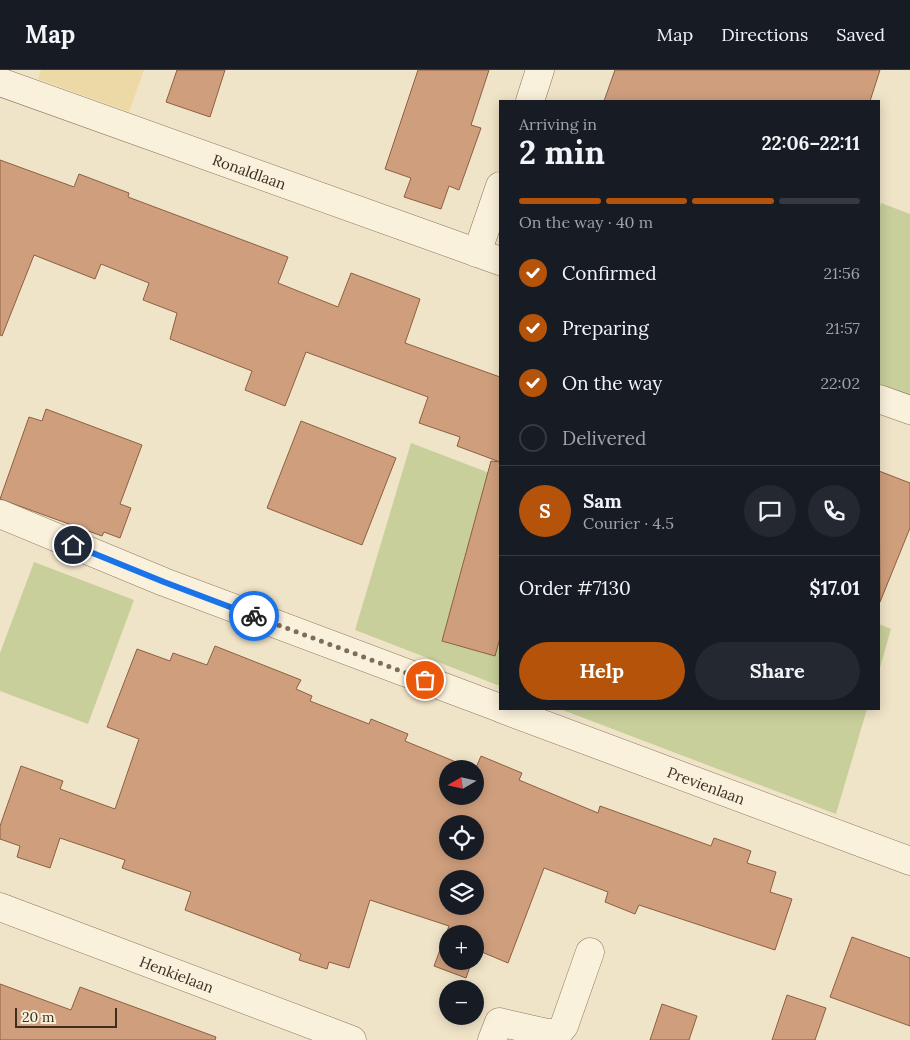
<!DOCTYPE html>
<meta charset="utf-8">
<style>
:root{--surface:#171b24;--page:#242831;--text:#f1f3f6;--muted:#9ea1a6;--line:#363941;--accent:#b45309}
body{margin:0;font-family:Lora,serif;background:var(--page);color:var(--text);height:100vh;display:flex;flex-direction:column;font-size:19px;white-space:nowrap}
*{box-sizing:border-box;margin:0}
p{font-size:16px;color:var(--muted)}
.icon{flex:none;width:28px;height:28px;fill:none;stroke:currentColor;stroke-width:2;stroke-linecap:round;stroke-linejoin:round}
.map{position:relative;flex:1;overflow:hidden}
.panel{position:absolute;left:499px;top:30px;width:381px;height:610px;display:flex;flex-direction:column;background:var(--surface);border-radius:0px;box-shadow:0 2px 12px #0003}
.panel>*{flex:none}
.needle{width:32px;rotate:261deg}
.controls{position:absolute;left:439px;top:690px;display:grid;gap:10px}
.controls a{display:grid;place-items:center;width:45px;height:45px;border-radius:50%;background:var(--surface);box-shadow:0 2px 12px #0003;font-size:25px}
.scale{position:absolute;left:15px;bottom:12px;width:102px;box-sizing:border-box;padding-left:5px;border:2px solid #3d2e20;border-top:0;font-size:14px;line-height:18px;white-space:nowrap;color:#3d2e20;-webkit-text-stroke:4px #f7eed8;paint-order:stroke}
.pin{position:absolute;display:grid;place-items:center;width:42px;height:42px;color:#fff;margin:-21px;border:2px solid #fff;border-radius:50%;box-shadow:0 1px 5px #0007}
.courier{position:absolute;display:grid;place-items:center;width:50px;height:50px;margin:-25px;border:4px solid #1a73e8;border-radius:50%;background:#fff;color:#222;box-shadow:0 1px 6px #0007}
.summary em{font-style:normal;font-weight:800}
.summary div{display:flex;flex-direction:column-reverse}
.summary{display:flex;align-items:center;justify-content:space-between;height:85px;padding:0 20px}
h1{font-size:32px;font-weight:800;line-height:38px}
.bar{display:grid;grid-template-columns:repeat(4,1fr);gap:8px 5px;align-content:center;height:60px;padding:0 20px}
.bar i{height:6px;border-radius:4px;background:var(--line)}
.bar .on{background:var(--accent)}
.bar p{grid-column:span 4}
.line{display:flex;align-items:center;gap:12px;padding:0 20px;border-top:1px solid var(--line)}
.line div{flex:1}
.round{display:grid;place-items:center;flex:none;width:52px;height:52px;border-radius:26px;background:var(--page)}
ol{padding:0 20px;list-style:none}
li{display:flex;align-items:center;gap:15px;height:55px}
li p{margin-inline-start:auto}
li .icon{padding:5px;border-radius:50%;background:var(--accent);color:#fff;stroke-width:4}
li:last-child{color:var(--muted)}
li i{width:28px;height:28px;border:2px solid var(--line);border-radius:50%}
.primary-button{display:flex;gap:10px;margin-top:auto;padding:10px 20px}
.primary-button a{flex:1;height:58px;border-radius:30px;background:var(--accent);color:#fff;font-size:20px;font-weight:800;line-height:58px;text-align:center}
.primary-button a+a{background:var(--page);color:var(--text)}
header{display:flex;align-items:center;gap:30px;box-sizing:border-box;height:70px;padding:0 25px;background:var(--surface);border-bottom:1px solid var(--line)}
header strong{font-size:24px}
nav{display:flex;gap:28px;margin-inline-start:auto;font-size:18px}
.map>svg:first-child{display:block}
.green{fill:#c9cf9b}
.sand{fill:#ecd9a5}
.building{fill:#cf9f7d;stroke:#8d5f41;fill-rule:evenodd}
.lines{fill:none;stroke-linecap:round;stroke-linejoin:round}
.minor-casing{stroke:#8d765c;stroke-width:29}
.minor{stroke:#faf1dc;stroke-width:28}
.done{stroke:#7c6e5b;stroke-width:5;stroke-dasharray:0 9}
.route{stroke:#1a73e8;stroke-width:6}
.labels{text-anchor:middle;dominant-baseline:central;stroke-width:5;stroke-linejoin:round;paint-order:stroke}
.street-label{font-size:15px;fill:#3d2e20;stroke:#f7eed8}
</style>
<header>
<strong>Map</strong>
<nav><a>Map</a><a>Directions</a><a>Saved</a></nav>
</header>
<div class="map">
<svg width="910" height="970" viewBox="0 0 910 970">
<rect width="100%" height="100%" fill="#f0e4c8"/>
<!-- green -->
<g class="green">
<path d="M 881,133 L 910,144 L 910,331 L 879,319 L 879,140 Z"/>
<path d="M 411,373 L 500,407 L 500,616 L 355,560 Z"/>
<path d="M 34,492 L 134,530 L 88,654 L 0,621 L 0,583 Z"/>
<path d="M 879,554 L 891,559 L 879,601 Z"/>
<path d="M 560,639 L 867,639 L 836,744 Z"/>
</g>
<!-- sand -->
<path class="sand" d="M 41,0 L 144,0 L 129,42 L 38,9 Z"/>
<!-- building -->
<g class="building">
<path d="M 177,0 L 225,0 L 210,47 L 166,32 Z"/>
<path d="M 418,0 L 489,0 L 471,55 L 481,58 L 459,120 L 449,116 L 441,139 L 404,127 L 411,108 L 385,99 Z"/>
<path d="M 615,0 L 880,0 L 870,31 L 604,31 Z"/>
<path d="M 0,90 L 74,117 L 79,104 L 129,123 L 128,127 L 288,187 L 278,213 L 338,237 L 351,203 L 420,229 L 405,273 L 500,307 L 500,392 L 457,376 L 460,367 L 419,353 L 428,327 L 306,282 L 285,336 L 245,320 L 252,301 L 170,269 L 177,243 L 143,230 L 149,213 L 101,194 L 95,209 L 34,185 L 2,266 L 0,265 Z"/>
<path d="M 46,339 L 142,375 L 120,434 L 131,438 L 120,468 L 104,462 L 102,466 L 0,429 L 29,347 L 42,351 Z"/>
<path d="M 301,351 L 396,388 L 362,475 L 267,438 Z"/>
<path d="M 491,391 L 500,392 L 500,568 L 495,586 L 442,571 Z"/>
<path d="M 879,401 L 910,413 L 910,458 L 880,532 Z"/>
<path d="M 215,576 L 301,610 L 296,619 L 312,626 L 310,631 L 369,654 L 371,649 L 408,664 L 405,671 L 473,699 L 448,699 L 448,726 L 475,726 L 475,700 L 481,686 L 522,703 L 519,710 L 598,743 L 600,736 L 711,776 L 714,768 L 751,781 L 747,793 L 776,802 L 770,822 L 792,829 L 775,880 L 639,835 L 635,844 L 605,832 L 608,822 L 544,798 L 508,893 L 477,880 L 475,884 L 475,864 L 448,864 L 448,891 L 472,891 L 466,908 L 434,896 L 449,856 L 370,830 L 349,898 L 329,892 L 327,899 L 299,890 L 301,884 L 185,840 L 191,822 L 122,798 L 125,790 L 60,768 L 50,798 L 17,787 L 20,776 L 0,769 L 0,756 L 21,696 L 63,711 L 60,719 L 115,739 L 139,669 L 107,657 L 137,579 L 170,591 L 173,583 L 207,595 ZM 448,754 L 475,754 L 475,781 L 448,781 ZM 448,809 L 475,809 L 475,836 L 448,836 Z"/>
<path d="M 852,867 L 910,888 L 910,956 L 830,927 Z"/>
<path d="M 0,914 L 71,940 L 80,917 L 216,967 L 215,970 L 0,970 Z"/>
<path d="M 787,925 L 826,938 L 815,970 L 772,970 Z"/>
<path d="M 662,934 L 697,946 L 689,970 L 650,970 Z"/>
</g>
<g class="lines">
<!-- minor casing -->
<g class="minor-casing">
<g id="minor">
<path id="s1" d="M 0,12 L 500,191"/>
<path d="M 530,31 L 540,0"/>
<path d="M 477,183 L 500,116"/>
<path d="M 879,329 L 910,340"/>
<path d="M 0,444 L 164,512 L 500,638"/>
<path id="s2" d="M 502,639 L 910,791"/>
<path id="s3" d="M 0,837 L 352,970"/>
<path d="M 492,970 L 499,952 L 547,963 L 558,963 L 564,956 L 590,882"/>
</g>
</g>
<!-- minor -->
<use href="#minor" class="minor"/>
</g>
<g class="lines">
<!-- done -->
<path class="done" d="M 254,546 L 425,610"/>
<!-- route -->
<path class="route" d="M 73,475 L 164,512 L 254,546"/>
</g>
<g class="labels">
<!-- street labels -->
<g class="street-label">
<text stroke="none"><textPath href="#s1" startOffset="265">Ronaldlaan</textPath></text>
<text stroke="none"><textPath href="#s2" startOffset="218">Previenlaan</textPath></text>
<text stroke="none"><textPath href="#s3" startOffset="189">Henkielaan</textPath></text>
</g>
</g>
</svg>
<div class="controls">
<a><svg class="needle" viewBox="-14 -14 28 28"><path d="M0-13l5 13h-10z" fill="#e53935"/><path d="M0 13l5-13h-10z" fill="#9ea1a6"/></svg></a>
<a><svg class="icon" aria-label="locate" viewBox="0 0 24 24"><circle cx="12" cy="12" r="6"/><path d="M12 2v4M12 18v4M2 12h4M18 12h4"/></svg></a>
<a><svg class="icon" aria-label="layers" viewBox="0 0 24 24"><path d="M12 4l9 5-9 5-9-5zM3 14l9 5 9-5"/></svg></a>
<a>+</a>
<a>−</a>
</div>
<div class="scale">20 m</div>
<div class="pin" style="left:425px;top:610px;background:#ea580c"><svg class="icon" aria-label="bag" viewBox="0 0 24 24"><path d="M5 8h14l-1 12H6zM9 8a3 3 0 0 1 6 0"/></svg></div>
<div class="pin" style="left:73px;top:475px;background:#1f2937"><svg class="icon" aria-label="home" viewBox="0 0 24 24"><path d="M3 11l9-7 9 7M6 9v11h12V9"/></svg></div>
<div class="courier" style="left:254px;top:546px"><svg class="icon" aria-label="bike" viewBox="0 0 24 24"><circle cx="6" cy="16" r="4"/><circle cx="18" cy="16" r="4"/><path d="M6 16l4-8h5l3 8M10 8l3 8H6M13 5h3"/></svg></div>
<section class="panel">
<div class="summary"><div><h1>2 min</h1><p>Arriving in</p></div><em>22:06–22:11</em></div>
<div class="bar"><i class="on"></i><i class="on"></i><i class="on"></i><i></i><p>On the way · 40 m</p></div>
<ol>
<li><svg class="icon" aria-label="check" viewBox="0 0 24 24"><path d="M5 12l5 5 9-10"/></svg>Confirmed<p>21:56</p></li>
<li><svg class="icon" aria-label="check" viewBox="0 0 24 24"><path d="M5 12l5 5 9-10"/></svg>Preparing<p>21:57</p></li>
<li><svg class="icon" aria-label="check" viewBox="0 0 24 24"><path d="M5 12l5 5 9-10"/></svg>On the way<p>22:02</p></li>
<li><i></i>Delivered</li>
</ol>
<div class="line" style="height:90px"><b class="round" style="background:var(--accent);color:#fff">S</b><div><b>Sam</b><p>Courier · 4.5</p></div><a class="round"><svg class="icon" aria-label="chat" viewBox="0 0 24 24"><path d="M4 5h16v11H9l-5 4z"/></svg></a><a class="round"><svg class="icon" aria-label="phone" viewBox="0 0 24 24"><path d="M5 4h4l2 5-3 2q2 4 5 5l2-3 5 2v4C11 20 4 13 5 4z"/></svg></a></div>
<div class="line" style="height:65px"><div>Order #7130</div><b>$17.01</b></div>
<div class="primary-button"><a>Help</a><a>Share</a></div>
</section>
</div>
